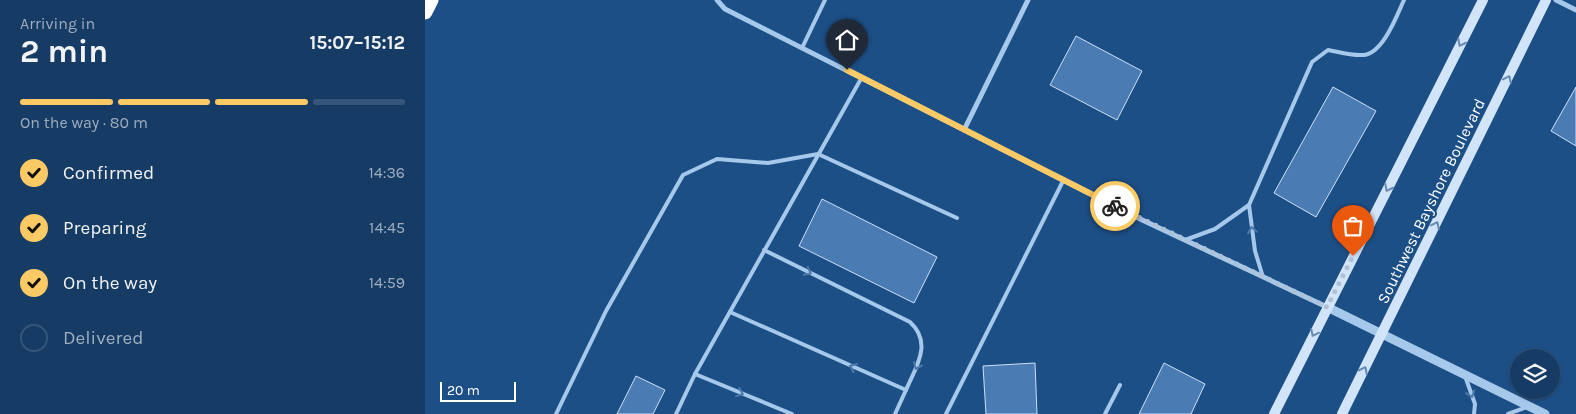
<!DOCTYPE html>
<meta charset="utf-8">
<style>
:root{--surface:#163b65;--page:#23466e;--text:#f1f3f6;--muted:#9eadbf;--line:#355579;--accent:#fbca64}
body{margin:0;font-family:Karla,sans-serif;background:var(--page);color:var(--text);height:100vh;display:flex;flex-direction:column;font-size:19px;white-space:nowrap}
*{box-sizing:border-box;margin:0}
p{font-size:16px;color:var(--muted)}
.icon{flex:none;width:28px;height:28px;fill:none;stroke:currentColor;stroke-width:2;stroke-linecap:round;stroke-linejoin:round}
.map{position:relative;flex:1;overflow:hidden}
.sheet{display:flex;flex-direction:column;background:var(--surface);width:425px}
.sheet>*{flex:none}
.buttons{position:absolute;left:1085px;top:349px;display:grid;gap:10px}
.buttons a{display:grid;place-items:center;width:50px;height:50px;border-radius:50%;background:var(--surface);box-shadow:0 1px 4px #0004,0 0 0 1px var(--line);font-size:25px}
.scale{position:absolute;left:15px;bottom:12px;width:76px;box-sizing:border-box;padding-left:5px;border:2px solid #fff;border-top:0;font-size:14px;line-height:18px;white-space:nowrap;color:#fff;-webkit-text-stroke:4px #1d4f87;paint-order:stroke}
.pin{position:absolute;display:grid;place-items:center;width:42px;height:42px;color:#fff;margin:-51px -21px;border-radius:50% 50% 50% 0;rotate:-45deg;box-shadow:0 0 5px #0007}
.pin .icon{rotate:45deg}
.courier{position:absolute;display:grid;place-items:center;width:50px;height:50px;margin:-25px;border:4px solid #fbca64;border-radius:50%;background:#fff;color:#222;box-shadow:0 1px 6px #0007}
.summary em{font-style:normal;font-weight:700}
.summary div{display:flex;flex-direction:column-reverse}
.summary{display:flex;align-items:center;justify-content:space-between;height:85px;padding:0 20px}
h1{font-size:32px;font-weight:700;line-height:38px}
.bar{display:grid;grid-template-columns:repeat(4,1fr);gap:8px 5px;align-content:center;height:60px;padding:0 20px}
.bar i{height:6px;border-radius:4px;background:var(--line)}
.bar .active{background:var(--accent)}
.bar p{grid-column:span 4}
ol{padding:0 20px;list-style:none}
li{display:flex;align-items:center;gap:15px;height:55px}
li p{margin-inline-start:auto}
li .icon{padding:5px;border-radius:50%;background:var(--accent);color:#111;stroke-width:4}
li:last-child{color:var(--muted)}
li i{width:28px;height:28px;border:2px solid var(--line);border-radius:50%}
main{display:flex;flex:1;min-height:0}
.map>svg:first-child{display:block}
.building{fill:#4a7bb2;stroke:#cbe1f8}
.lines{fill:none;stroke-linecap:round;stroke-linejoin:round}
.service{stroke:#a6c8eb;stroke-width:4}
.minor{stroke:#a6c8eb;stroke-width:5}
.tertiary{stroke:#a6c8eb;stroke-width:9}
.secondary{stroke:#d2e4f8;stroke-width:10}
.motorway{stroke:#fff;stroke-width:15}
.oneway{stroke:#658bb4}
.oneway2{stroke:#4d79aa}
.done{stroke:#b0c1d5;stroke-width:5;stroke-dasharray:0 9}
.route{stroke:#fbca64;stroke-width:6}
.labels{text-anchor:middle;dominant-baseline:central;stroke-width:4;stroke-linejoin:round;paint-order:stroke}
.street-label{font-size:16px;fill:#fff;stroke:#1d4f87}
</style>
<main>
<section class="sheet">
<div class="summary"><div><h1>2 min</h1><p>Arriving in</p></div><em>15:07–15:12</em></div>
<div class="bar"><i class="active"></i><i class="active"></i><i class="active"></i><i></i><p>On the way · 80 m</p></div>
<ol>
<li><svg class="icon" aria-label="check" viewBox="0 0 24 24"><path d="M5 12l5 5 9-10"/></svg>Confirmed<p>14:36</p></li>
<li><svg class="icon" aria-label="check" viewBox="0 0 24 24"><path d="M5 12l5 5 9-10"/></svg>Preparing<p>14:45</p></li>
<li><svg class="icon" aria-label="check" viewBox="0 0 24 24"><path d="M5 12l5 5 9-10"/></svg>On the way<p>14:59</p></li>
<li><i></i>Delivered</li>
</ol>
</section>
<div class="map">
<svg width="1151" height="414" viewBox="0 0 1151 414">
<rect width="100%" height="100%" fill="#1d4f87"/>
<!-- building -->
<g class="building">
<path d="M 651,36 L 717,71 L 692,120 L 625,85 Z"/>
<path d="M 908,87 L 951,111 L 891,217 L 849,193 Z"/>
<path d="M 1151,87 L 1151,146 L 1126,131 Z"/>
<path d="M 397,199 L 512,257 L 489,303 L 374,246 Z"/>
<path d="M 610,363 L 612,414 L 561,414 L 558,366 Z"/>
<path d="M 739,363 L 780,384 L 766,414 L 714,414 Z"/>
<path d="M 211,376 L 240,390 L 228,414 L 192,414 Z"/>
</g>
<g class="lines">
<!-- service -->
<g class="service">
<path d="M 377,48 L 400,0"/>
<path d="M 824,205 L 887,62 L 903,50 C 914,52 927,56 938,55 C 958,54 972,15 979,0"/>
<path d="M 760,240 L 790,229 L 824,205 L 830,251 L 838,277"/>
<path d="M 339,250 L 485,322 C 508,343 491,367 481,390"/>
<path d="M 305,312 L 481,390 L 470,414"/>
<path d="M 270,374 L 367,414"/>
<path d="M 1040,376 L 1050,404 L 1049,414"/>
<path d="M 131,414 L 181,311 L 258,175 L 292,159 L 343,163 L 393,154 L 532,218"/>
<path d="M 251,414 L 270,374 L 437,77"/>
<path d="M 521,414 L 639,179"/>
<path d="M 680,414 L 695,385"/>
<path d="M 1083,414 L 1102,407"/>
</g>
<!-- minor -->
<g class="minor">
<path d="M 292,0 L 300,9 L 713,218 L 902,307"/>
<path d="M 1131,0 L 1151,10"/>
<path d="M 540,128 L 603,0"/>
</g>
<!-- tertiary -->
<path class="tertiary" d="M 902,307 L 1120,414"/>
<!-- secondary -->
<g class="secondary">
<path d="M 849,414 L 1058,0"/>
<path d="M 917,414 L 1121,0"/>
</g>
<!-- motorway -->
<path class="motorway" d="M 0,12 L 6,0"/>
</g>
<!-- one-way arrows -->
<defs><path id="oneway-chevron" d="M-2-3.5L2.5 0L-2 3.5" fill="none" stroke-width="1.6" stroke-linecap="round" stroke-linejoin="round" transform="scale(1.25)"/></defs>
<g class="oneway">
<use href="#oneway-chevron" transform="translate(1036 43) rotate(117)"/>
<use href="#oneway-chevron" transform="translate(1083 79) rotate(-64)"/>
<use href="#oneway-chevron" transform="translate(963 188) rotate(117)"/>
<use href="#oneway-chevron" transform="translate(1011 225) rotate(-64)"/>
<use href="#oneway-chevron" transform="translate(889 333) rotate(116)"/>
<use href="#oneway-chevron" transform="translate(939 370) rotate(-63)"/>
</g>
<g class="oneway2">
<use href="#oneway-chevron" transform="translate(827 230) rotate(-99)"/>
<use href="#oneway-chevron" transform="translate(383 272) rotate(27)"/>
<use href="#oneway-chevron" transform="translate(492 366) rotate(114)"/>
<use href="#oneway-chevron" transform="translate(428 367) rotate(-156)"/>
<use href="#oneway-chevron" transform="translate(315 393) rotate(22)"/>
<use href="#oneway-chevron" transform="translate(1046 394) rotate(71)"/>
</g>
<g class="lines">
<!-- done -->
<path class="done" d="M 690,206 L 902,307 L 928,256"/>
<!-- route -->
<path class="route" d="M 422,70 L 690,206"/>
</g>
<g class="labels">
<!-- street labels -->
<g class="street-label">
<text transform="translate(1006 201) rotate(-64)">Southwest Bayshore Boulevard</text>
</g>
</g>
</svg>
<div class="buttons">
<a><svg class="icon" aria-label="layers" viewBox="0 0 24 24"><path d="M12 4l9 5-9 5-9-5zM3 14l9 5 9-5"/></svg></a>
</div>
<div class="scale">20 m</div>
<div class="pin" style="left:928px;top:256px;background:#ea580c"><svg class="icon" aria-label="bag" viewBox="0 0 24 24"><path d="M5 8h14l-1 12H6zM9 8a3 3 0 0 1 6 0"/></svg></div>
<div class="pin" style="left:422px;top:70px;background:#1f2937"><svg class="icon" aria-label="home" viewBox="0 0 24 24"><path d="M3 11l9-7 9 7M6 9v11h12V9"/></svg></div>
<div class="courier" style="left:690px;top:206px"><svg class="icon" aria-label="bike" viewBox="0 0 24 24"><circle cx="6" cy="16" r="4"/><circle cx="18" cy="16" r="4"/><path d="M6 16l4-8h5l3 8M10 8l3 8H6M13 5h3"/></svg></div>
</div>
</main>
